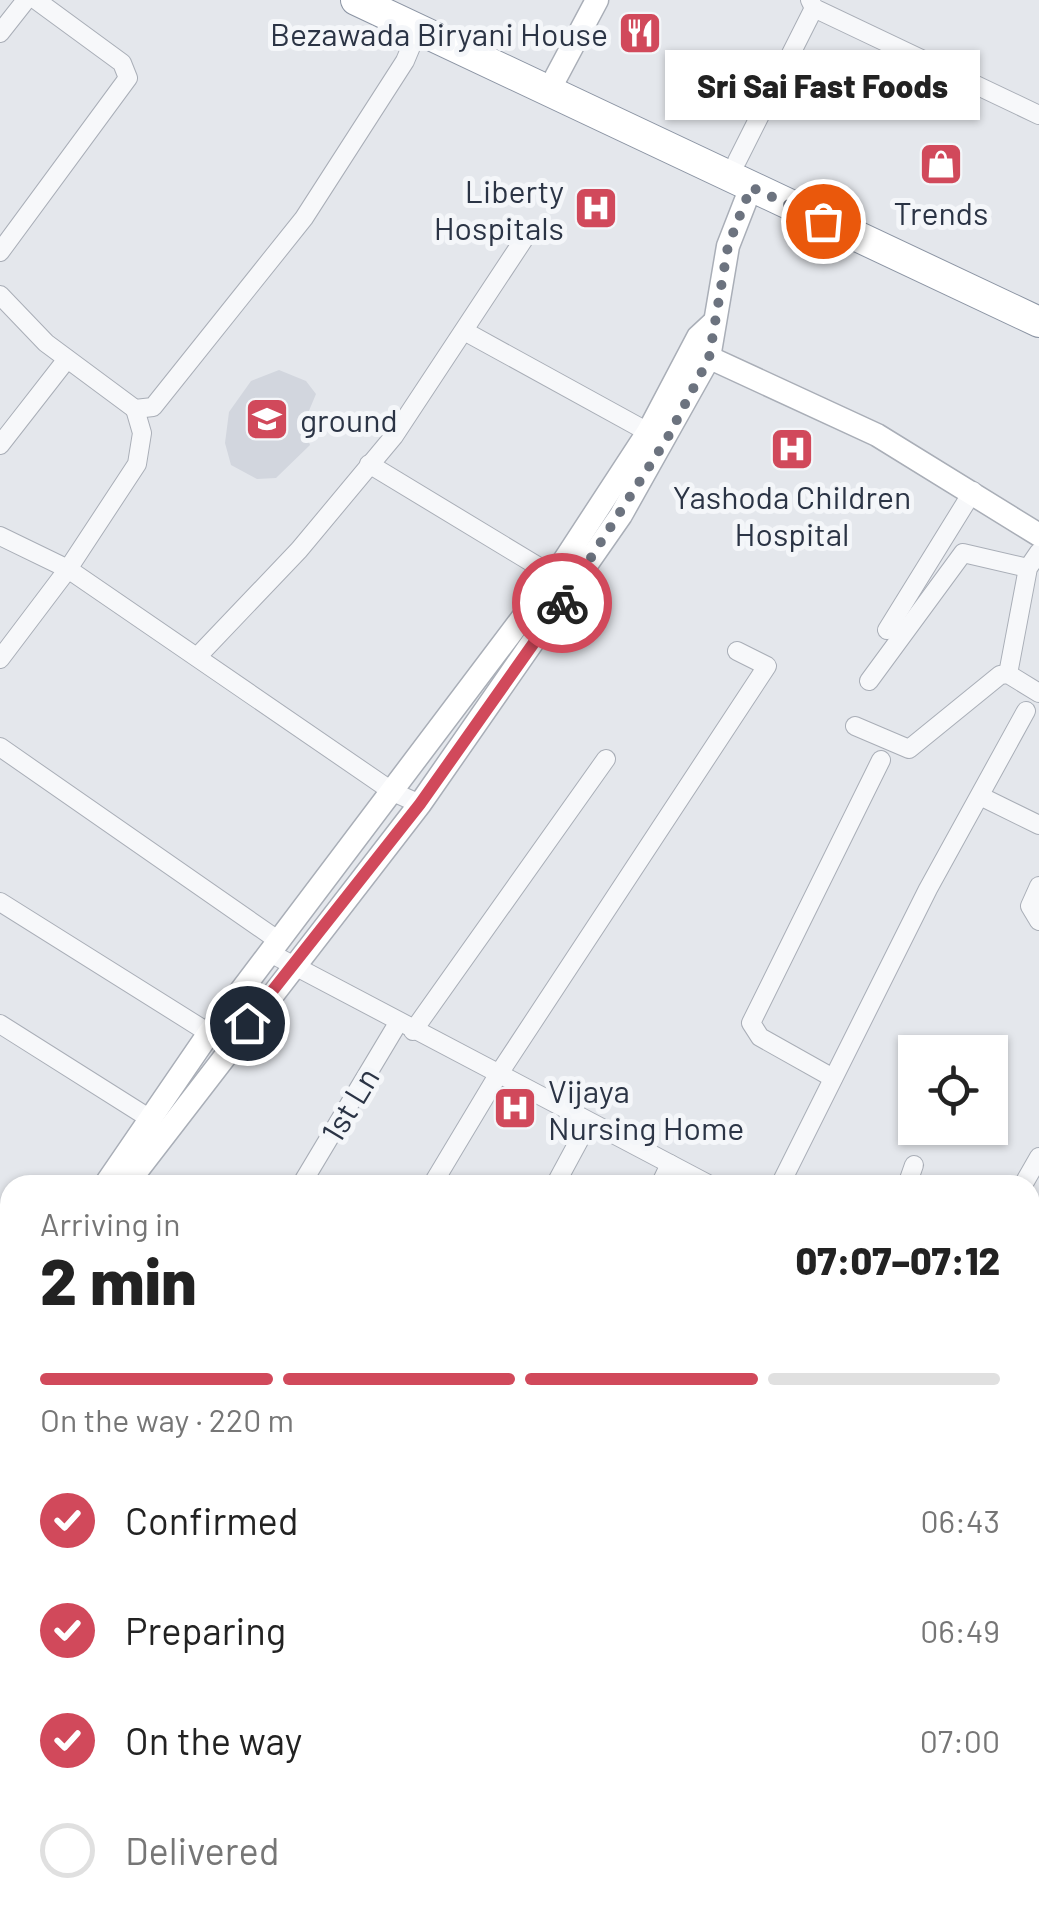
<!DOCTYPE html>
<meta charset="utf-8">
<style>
:root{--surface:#fff;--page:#f6f6f6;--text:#222;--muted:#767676;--line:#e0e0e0;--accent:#d1495b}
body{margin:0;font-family:Barlow,sans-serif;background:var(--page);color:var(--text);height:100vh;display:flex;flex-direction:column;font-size:38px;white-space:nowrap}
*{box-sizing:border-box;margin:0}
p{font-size:32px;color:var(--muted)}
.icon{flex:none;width:55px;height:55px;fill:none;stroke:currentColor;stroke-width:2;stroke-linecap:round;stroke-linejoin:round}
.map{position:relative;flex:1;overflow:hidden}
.panel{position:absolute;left:0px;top:1175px;width:1040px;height:750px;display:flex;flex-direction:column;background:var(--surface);border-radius:30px 30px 0 0;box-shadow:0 2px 8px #0004}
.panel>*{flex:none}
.controls{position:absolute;left:898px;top:1035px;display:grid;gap:20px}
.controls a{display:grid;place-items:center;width:110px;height:110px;border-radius:0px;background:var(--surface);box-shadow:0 2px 8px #0004;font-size:50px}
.pin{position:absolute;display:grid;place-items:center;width:85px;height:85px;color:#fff;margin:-42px;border:5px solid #fff;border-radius:50%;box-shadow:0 2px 10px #0007}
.courier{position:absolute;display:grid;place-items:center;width:100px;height:100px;margin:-50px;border:8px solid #d1495b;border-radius:50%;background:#fff;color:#222;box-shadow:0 2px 12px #0007}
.bubble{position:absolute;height:70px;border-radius:0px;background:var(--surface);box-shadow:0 2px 8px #0004;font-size:32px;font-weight:800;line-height:70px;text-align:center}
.overview em{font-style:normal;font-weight:800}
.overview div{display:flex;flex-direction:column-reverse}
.overview{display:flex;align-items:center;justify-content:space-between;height:170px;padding:0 40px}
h1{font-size:65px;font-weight:800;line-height:75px}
.bar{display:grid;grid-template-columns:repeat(4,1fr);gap:15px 10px;align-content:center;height:120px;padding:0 40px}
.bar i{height:12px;border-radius:8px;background:var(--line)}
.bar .active{background:var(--accent)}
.bar p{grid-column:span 4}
ol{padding:0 40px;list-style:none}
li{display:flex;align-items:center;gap:30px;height:110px}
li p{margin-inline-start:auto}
li .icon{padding:10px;border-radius:50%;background:var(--accent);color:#fff;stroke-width:4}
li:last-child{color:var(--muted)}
li i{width:55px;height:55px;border:5px solid var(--line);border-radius:50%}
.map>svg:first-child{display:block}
.built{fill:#d2d6de}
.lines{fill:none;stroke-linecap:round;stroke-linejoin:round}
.street-casing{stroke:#a9aeb7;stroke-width:20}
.secondary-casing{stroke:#a9aeb7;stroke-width:25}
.highway-casing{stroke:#8b94a3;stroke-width:32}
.street{stroke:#f7f8fa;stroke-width:18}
.secondary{stroke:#fff;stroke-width:22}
.highway{stroke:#fff;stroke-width:30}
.done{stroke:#6c737f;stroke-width:10;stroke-dasharray:0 18}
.route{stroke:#d1495b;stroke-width:12}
.labels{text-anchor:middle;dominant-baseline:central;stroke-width:10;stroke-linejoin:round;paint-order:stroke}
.poi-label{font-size:32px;fill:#2b3445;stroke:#f4f6f9;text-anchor:end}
.street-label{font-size:32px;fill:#2b3445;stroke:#f4f6f9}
</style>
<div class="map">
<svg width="1039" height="1925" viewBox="0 0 1039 1925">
<rect width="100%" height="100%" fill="#e4e7ec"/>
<!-- built -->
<path class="built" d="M 279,370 L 306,381 L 316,394 L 303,425 L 310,445 L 276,478 L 257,479 L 231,465 L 225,443 L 229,412 L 251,381 Z"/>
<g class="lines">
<!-- street casing -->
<g class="street-casing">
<g id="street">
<path d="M 810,0 L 814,8 L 1039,115"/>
<path d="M 0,33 L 26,0"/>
<path d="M 737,161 L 814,8"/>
<path d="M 0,252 L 128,78 L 122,63 L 36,0"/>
<path d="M 0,295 L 46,343 L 135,409 L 153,407 L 304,218 L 405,61 L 418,30"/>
<path d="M 466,332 L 648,432"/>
<path d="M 0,445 L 67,359"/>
<path d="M 369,464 L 554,576"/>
<path d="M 0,536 L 68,569 L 393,792 L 420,804"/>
<path d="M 887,630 L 973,491"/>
<path d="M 197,657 L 299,550 L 394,436 L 524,239"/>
<path d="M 0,659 L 68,569 L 137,464 L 142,433 L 135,409"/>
<path d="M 1008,674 L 1028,568 L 1039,552"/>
<path d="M 869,681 L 963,553 L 1028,568"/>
<path d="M 855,726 L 909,749 L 1000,675 L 1008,674 L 1039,693"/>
<path d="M 0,747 L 279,941"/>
<path d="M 980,796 L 1039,825"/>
<path d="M 1039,886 L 1030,906 L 1039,921"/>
<path d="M 0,902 L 209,1033"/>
<path d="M 270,953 L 710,1185"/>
<path d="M 0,1024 L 152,1120"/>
<path d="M 413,1031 L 606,759"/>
<path d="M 833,1078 L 760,1037 L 751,1023 L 881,760"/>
<path d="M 301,1185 L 398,1023"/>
<path d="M 432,1185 L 498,1075 L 767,666 L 737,651"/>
<path d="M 555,1185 L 589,1122"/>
<path d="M 660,1185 L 670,1164"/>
<path d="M 780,1185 L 928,889 L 1026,711"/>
<path d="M 907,1185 L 914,1165"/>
<path d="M 1023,1185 L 1039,1157"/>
<path d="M 1030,1205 L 1039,1209"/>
<path d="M 1030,1324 L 1039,1328"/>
<path d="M 1030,1617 L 1039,1591"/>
<path d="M 1030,1723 L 1039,1724"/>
<path d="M 655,1915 L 696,1925"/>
<path d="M 356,1925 L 359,1915"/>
<path d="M 476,1925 L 480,1915"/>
<path d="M 611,1925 L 613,1915"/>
<path d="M 806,1925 L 809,1915"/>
<path d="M 934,1925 L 937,1915"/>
</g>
</g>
<!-- secondary casing -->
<g class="secondary-casing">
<g id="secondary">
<path d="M 556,77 L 597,0"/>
<path d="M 695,351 L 877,435 L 1039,535"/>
<path d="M 105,1185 L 209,1033 L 554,576 L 648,432 L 698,337 L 712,324"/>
<path d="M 126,1185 L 420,804 L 621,515 L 709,358 L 728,246 L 751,187"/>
<path d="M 0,1344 L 10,1329"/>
<path d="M 0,1373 L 10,1358"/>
</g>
</g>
<!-- highway casing -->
<g class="highway-casing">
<path id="highway" d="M 356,0 L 1039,322"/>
</g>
<!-- street -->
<use href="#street" class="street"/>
<!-- secondary -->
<use href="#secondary" class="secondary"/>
<!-- highway -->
<use href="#highway" class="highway"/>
</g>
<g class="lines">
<!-- done -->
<path class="done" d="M 562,603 L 668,437 L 709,358 L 728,246 L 751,187 L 823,221"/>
<!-- route -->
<path class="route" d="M 247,1023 L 420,804 L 562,603"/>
</g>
<!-- icons -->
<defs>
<g id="restaurant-square" transform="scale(2.25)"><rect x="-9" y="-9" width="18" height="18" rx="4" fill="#d1495b" stroke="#f4f6f9"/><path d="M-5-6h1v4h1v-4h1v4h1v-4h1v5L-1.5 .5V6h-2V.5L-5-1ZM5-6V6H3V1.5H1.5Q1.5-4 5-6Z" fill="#fff"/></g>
<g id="shop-square" transform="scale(2.25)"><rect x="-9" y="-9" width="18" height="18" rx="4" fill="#d1495b" stroke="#f4f6f9"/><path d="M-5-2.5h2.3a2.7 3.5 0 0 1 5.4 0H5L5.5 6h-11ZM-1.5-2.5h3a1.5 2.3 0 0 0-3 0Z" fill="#fff"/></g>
<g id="hospital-square" transform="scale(2.25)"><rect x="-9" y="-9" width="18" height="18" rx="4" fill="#d1495b" stroke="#f4f6f9"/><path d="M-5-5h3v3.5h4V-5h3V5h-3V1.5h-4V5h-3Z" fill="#fff"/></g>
<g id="school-square" transform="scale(2.25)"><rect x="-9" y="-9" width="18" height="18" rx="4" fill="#d1495b" stroke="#f4f6f9"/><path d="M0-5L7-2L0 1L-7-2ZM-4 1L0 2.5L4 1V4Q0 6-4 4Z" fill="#fff"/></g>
</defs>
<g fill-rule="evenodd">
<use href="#restaurant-square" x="640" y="33"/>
<use href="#shop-square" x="941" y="164"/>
<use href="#hospital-square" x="596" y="208"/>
<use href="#school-square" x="267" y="419"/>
<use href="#hospital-square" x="792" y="449"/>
<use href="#hospital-square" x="515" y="1108"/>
</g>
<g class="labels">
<!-- poi labels -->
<g class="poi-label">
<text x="608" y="33">Bezawada Biryani House</text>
<text x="564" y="190">Liberty<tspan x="564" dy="37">Hospitals</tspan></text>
<text x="941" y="212" text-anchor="middle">Trends</text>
<text x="300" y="419" text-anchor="start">ground</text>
<text x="792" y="496" text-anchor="middle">Yashoda Children<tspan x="792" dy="37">Hospital</tspan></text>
<text x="548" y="1090" text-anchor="start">Vijaya<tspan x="548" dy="37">Nursing Home</tspan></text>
</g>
<!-- street labels -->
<g class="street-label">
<text transform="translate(349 1104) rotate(-59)">1st Ln</text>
</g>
</g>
</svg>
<div class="controls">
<a><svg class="icon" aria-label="locate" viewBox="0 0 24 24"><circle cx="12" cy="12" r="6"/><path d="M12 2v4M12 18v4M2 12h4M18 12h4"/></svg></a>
</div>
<div class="pin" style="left:823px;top:221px;background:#ea580c"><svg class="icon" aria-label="bag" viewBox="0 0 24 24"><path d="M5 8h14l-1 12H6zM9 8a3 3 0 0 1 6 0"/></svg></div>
<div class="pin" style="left:247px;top:1023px;background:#1f2937"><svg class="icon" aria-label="home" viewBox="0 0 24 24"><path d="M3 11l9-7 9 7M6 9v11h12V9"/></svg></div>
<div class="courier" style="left:562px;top:603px"><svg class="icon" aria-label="bike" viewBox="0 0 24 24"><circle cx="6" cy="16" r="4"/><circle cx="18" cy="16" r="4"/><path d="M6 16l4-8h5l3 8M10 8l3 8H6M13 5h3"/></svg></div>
<div class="bubble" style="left:665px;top:50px;width:315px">Sri Sai Fast Foods</div>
<section class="panel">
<div class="overview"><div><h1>2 min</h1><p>Arriving in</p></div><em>07:07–07:12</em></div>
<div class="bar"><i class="active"></i><i class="active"></i><i class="active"></i><i></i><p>On the way · 220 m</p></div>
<ol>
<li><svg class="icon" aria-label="check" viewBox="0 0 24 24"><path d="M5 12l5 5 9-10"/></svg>Confirmed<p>06:43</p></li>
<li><svg class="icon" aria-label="check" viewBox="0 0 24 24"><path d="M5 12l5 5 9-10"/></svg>Preparing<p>06:49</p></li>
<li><svg class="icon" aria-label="check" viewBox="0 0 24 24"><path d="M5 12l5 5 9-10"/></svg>On the way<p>07:00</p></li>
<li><i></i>Delivered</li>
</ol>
</section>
</div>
